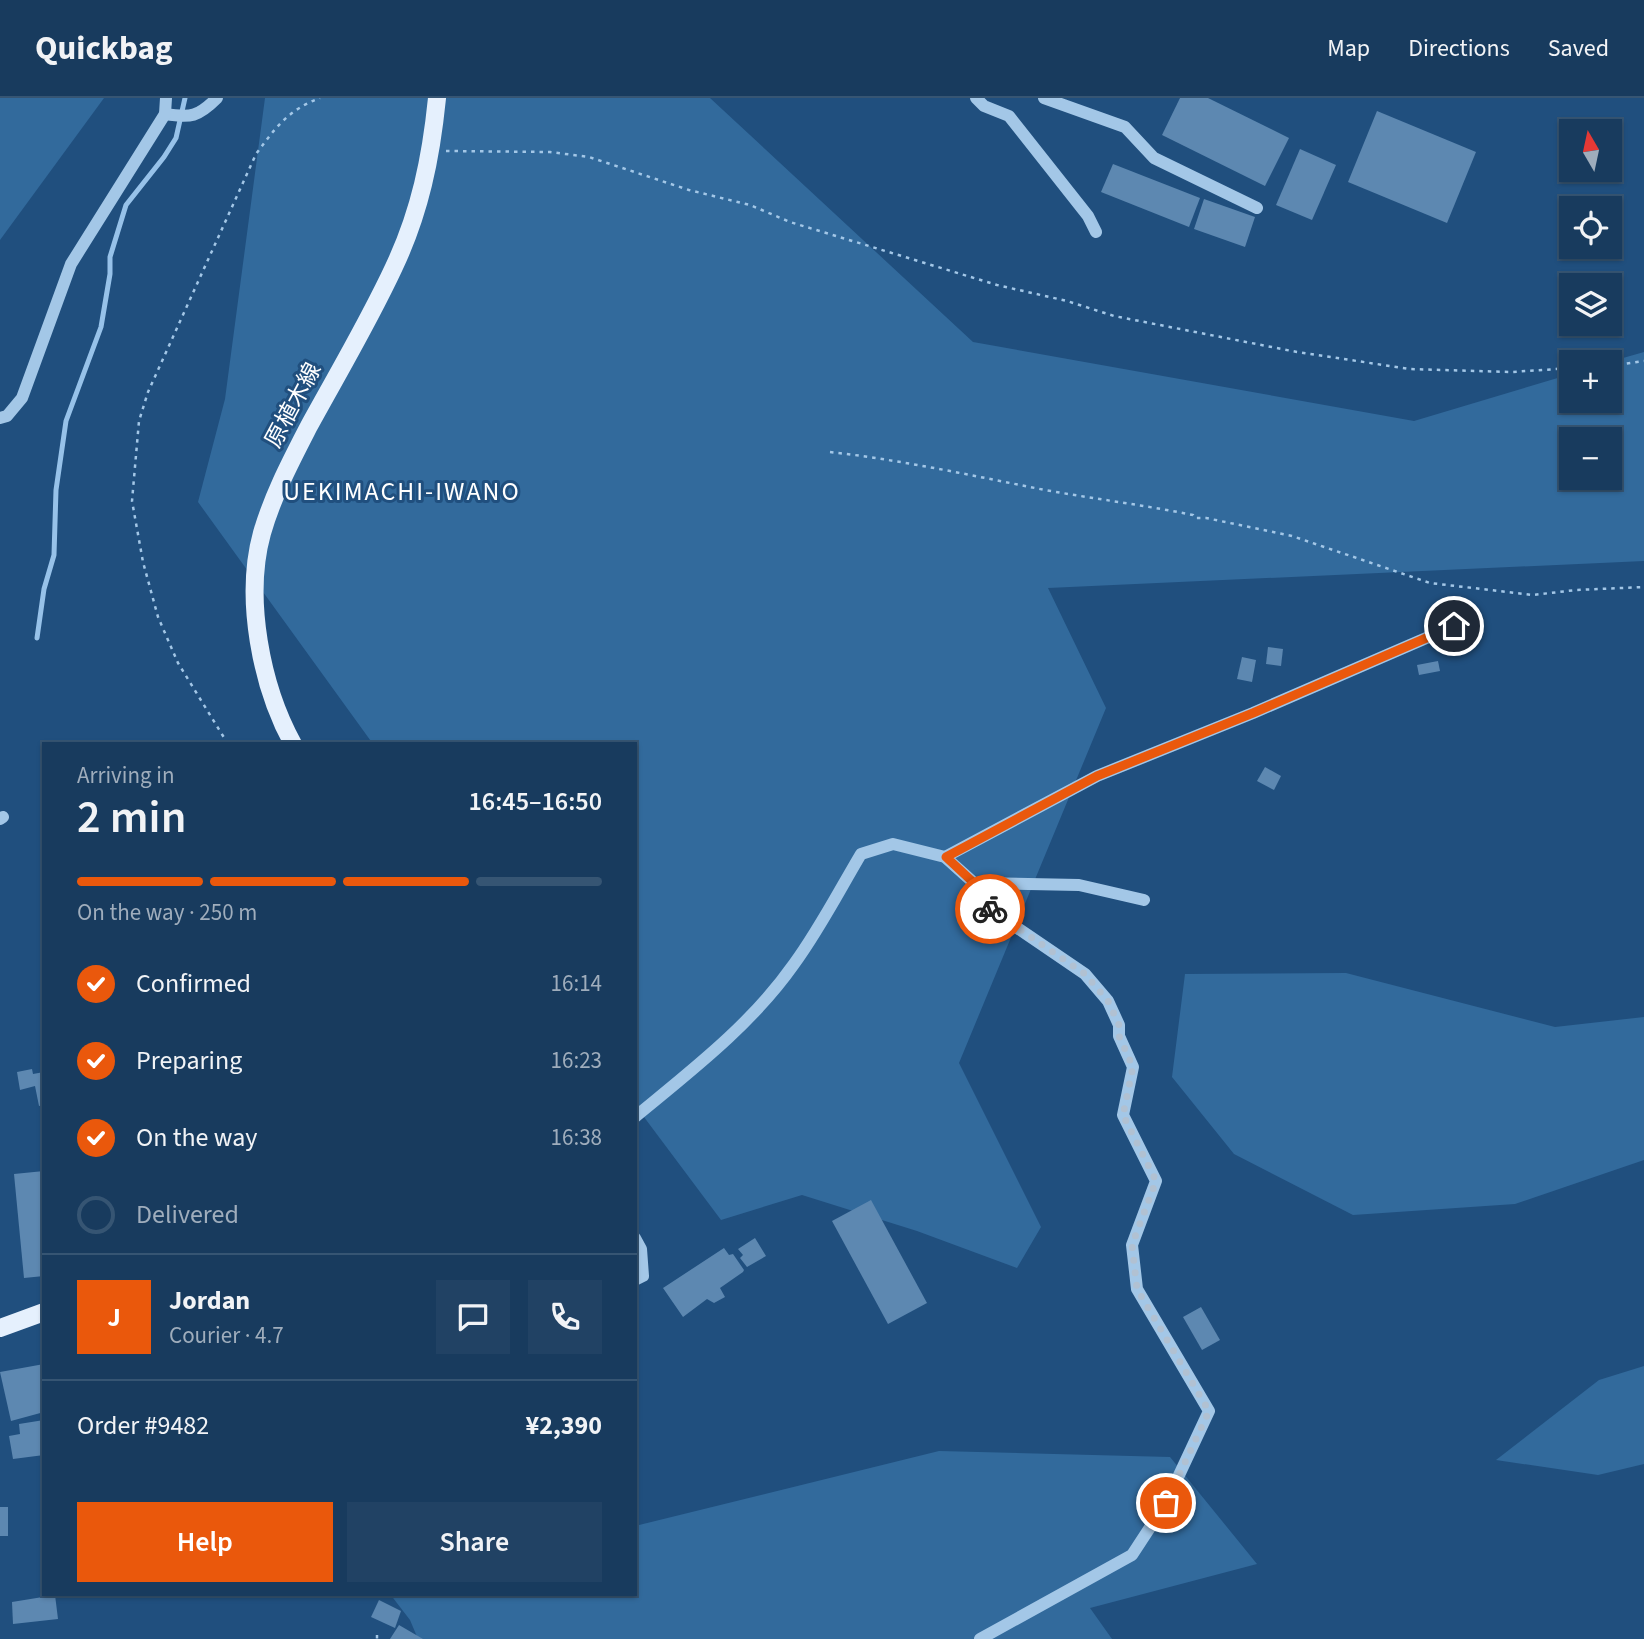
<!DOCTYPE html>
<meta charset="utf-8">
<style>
:root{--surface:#183b5e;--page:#214264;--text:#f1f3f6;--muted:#9fadbc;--line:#365573;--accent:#ea580c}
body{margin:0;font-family:"Source Sans 3","Noto Sans JP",sans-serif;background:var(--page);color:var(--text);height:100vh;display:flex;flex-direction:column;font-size:26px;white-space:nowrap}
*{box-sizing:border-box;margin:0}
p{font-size:23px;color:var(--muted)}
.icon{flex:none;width:38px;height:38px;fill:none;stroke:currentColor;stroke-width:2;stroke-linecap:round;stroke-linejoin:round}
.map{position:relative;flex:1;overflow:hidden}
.drawer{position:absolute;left:42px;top:644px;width:595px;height:854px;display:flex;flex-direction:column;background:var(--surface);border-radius:0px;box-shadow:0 2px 5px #0004,0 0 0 2px var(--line)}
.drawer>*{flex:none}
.needle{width:46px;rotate:351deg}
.controls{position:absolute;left:1559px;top:21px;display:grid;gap:14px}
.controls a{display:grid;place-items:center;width:63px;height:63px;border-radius:0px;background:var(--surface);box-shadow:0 2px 5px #0004,0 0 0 2px var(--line);font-size:35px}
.pin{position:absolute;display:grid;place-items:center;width:60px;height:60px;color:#fff;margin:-30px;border:4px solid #fff;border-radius:50%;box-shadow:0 2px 7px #0007}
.courier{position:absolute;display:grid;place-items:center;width:70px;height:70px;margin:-35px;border:5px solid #ea580c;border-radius:50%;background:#fff;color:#222;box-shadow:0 2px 9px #0007}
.headline em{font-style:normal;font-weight:600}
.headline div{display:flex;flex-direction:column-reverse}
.headline{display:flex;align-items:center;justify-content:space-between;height:119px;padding:0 35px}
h1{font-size:46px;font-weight:600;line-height:52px}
.bar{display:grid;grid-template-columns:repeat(4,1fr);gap:10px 7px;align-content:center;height:84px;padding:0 35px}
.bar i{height:9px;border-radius:5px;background:var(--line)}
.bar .current{background:var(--accent)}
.bar p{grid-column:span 4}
.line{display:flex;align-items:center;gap:18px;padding:0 35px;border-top:2px solid var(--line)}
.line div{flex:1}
.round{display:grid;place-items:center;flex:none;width:74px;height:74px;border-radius:0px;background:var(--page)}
ol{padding:0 35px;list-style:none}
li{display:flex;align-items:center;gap:21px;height:77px}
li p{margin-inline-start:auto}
li .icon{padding:7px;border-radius:50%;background:var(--accent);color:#fff;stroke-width:4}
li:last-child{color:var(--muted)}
li i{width:38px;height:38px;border:4px solid var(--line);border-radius:50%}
.primary-button{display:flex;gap:14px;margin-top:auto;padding:14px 35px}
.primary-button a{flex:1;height:80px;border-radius:0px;background:var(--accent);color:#fff;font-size:28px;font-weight:600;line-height:80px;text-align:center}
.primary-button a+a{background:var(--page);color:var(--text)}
header{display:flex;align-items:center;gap:42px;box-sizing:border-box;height:98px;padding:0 35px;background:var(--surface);border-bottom:2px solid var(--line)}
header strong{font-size:33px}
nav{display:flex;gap:38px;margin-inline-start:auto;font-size:24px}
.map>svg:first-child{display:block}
.green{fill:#326a9c;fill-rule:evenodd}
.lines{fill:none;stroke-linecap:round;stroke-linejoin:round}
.stream{stroke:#97c2e9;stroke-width:5}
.building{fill:#5d88b1}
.path{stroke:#a3c7e7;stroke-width:2.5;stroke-dasharray:3.5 5;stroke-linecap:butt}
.minor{stroke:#a3c7e7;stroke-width:12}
.major{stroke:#e5f0fd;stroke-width:18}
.done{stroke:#b1c1d2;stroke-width:7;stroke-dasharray:0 12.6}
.route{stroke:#ea580c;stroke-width:9}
.labels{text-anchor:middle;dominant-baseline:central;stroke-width:6;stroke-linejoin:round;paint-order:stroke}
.street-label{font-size:23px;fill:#fff;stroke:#204f7e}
.quarter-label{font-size:26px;letter-spacing:2px;fill:#fff;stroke:#204f7e}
</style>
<header>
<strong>Quickbag</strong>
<nav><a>Map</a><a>Directions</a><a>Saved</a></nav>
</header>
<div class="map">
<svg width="1644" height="1541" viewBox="0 0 1644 1541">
<rect width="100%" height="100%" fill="#204f7e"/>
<!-- green -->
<g class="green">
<path d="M 0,0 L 104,0 L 0,142 Z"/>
<path d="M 265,0 L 710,0 L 973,244 L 1414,323 L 1571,276 L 1572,303 L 1610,303 L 1609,264 L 1644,254 L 1644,463 L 1048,490 L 1106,610 L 959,965 L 1041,1129 L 1017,1170 L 917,1133 L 802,1097 L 721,1122 L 635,1007 L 635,646 L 373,646 L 198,404 L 225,301 ZM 1572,341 L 1610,341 L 1610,380 L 1572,380 Z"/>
<path d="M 1346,875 L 1555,929 L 1644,919 L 1644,1062 L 1515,1106 L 1353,1117 L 1234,1056 L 1172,979 L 1185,876 Z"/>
<path d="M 1644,1268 L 1644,1366 L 1598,1377 L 1496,1362 L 1599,1282 Z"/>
<path d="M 939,1353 L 1170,1359 L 1257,1466 L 1090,1510 L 1112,1541 L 418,1541 L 410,1522 L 390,1496 L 635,1496 L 635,1428 Z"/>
</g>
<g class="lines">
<!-- stream -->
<path class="stream" d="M 37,540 L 44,491 L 54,457 L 56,392 L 66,323 L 101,229 L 110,176 L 110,159 L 126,107 L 164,59 L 176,40 L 185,0"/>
</g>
<!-- building -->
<g class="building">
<path d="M 1180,0 L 1208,0 L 1289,40 L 1265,88 L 1162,37 Z"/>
<path d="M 1377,13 L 1476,54 L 1447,125 L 1348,84 Z"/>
<path d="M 1300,51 L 1336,67 L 1312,122 L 1276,107 Z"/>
<path d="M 1113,66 L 1200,100 L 1189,129 L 1101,94 Z"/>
<path d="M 1204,101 L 1255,119 L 1245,149 L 1194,131 Z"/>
<path d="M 1268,549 L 1283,551 L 1281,568 L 1266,566 Z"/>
<path d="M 1242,559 L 1256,562 L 1252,584 L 1237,581 Z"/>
<path d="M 1438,563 L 1440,573 L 1419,577 L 1417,567 Z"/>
<path d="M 1265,669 L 1281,678 L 1274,692 L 1257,683 Z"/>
<path d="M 32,971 L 33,976 L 44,974 L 44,1007 L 39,1008 L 35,988 L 20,992 L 17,974 Z"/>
<path d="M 44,1073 L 44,1178 L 24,1180 L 14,1076 Z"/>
<path d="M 871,1102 L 927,1205 L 888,1226 L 832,1123 Z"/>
<path d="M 755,1140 L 766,1158 L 747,1169 L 740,1160 L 743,1157 L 738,1151 Z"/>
<path d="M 724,1150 L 729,1157 L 733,1156 L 744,1172 L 743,1174 L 720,1190 L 725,1199 L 714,1205 L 707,1201 L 683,1219 L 663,1190 Z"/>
<path d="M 1201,1209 L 1220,1242 L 1202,1252 L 1183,1219 Z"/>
<path d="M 44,1266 L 44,1314 L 11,1323 L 0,1274 Z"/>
<path d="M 44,1322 L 44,1357 L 13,1361 L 9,1338 L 20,1336 L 19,1326 Z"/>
<rect x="0" y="1409" width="8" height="29"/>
<path d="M 55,1497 L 58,1521 L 13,1526 L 12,1504 Z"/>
<path d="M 379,1502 L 401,1513 L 395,1530 L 371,1519 Z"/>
<path d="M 399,1527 L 423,1541 L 390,1541 Z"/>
</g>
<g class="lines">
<!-- path -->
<g class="path">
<path d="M 446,53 L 550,54 L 589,59 L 689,92 L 750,107 L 790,124 L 997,187 L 1067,203 L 1114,218 L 1297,254 L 1410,271 L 1512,274 L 1572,270"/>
<path d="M 1610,268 L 1644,263"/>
<path d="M 830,354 C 902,362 974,378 1045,392 C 1095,401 1144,407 1193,417 L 1195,420 L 1206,420 L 1292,438 L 1430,485 L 1533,497 L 1576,492 L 1644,489"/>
<path d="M 228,646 L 178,565 L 158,519 L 143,464 L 132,403 L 139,323 L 148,294 L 256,56 C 276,29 288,12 320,0"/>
<path d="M 377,1537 L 377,1541"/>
</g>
<!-- minor -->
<g class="minor">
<path d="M 976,0 L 984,8 L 1009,18 L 1088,118 L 1096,134"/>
<path d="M 1044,0 L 1125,29 L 1154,60 L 1257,110"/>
<path d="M 165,16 C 191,20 198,19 217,0"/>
<path d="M 0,320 L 7,318 L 22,300 L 71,166 L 165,16 L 166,0"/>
<path d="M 0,721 L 3,719"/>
<path d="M 945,759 L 1097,678 L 1253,615 L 1454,528"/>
<path d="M 974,785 L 988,810 L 1085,876 L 1108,903 L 1119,927 L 1119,938 L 1133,969 L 1123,1017 L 1156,1083 L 1132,1147 L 1137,1191 L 1209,1313 L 1166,1405 L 1132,1457 L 980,1541"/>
<path d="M 635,1019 C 692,972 751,927 794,866 C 819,832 839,793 861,756 L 893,746 L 945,759 L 974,785 L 1079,787 L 1144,802"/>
<path d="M 635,1140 L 641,1151 L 643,1178 L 635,1182"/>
</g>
<!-- major -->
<g class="major">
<path d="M 293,646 C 261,588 244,500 262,435 C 273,397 291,363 309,328 C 338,275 369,223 394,169 C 420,114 431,60 437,0"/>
<path d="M 0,1230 L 44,1214"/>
</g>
</g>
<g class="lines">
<!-- done -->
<path class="done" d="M 990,811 L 1085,876 L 1108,903 L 1119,927 L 1119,938 L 1133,969 L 1123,1017 L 1156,1083 L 1132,1147 L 1137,1191 L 1209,1313 L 1166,1405"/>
<!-- route -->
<path class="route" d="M 990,811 L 974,785 L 946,759 L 1097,678 L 1253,615 L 1454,528"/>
</g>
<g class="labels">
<!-- street labels -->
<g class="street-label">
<text transform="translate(293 307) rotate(-62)">原植木線</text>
</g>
<!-- quarter labels -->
<g class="quarter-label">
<text x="402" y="393">UEKIMACHI-IWANO</text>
</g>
</g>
</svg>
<div class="controls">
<a><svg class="needle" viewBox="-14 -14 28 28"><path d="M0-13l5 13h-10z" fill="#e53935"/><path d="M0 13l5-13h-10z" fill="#9fadbc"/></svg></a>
<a><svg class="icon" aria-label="locate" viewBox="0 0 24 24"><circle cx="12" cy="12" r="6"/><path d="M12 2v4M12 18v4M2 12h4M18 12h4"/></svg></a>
<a><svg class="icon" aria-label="layers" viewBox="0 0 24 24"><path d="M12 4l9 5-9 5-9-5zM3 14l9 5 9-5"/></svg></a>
<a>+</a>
<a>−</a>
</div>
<div class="pin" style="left:1166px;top:1405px;background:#ea580c"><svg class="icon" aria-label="bag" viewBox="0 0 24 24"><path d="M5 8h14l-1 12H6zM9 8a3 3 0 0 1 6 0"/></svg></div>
<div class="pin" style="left:1454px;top:528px;background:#1f2937"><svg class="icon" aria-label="home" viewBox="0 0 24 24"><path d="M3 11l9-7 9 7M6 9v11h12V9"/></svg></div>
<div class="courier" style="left:990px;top:811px"><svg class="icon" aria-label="bike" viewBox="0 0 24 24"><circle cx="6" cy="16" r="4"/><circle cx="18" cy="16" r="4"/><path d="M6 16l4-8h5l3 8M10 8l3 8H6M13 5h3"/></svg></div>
<section class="drawer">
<div class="headline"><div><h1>2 min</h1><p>Arriving in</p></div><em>16:45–16:50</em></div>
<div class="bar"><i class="current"></i><i class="current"></i><i class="current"></i><i></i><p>On the way · 250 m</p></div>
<ol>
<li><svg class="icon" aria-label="check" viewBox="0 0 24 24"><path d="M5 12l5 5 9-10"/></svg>Confirmed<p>16:14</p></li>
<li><svg class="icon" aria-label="check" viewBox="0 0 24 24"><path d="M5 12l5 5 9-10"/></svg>Preparing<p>16:23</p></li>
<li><svg class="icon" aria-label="check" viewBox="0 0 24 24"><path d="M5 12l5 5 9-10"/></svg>On the way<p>16:38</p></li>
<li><i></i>Delivered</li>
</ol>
<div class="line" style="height:126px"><b class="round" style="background:var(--accent);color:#fff">J</b><div><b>Jordan</b><p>Courier · 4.7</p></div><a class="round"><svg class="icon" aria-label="chat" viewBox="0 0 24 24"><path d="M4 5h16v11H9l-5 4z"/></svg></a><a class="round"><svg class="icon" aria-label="phone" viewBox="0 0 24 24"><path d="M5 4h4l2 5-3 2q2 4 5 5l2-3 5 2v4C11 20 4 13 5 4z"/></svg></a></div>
<div class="line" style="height:91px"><div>Order #9482</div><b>¥2,390</b></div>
<div class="primary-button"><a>Help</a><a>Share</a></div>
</section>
</div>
